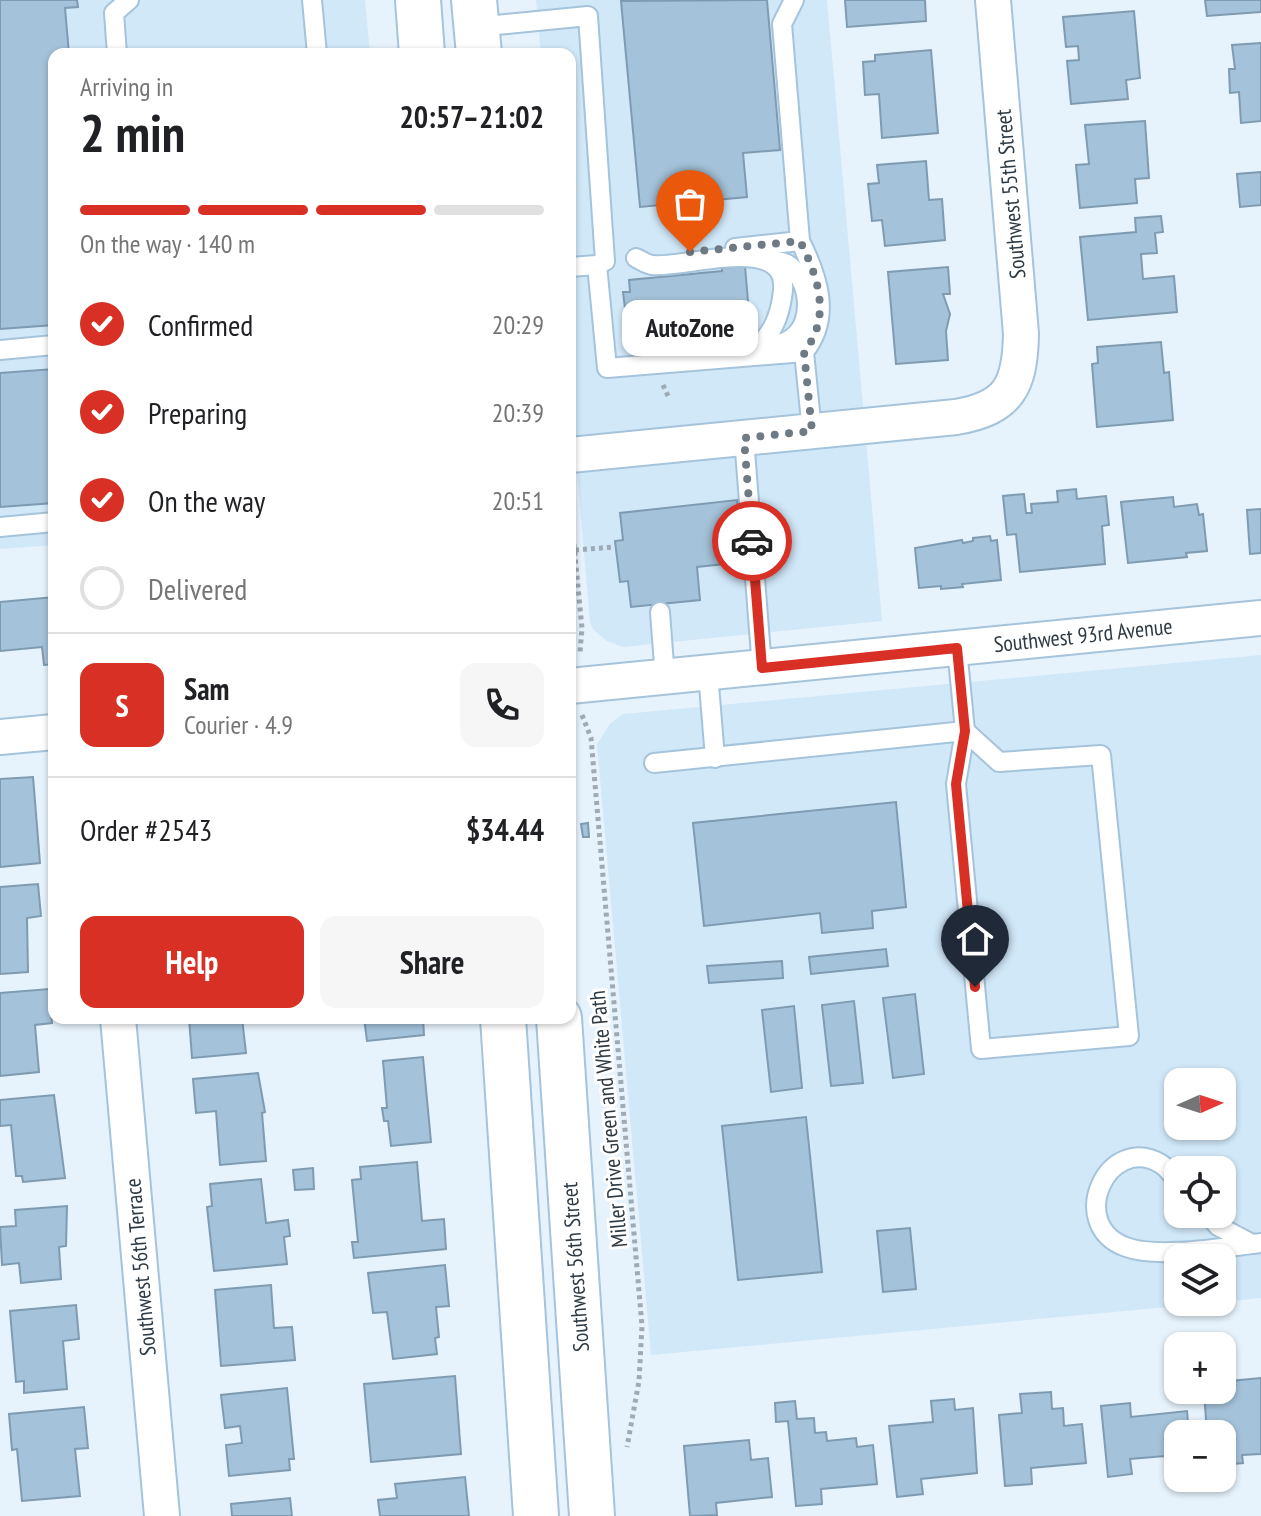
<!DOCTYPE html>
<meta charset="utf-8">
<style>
:root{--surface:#fff;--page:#f6f6f6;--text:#202124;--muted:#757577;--line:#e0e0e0;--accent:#d93025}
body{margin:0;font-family:"PT Sans Narrow",sans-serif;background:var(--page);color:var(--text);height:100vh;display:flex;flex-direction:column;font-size:30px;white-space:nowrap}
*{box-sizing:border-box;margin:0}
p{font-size:26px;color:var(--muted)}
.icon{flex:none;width:44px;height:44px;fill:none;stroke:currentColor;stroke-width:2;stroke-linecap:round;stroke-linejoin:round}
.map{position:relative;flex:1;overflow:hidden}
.side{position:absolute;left:48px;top:48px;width:528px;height:976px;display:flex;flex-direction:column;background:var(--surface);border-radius:16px;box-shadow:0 2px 6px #0004}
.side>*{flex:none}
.needle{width:52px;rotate:87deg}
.tools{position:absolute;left:1164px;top:1068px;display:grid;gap:16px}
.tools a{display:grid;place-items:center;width:72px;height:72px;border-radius:16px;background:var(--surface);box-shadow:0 2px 6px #0004;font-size:40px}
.pin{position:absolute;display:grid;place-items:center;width:68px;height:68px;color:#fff;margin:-82px -34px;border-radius:50% 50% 50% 0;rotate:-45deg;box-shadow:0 0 8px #0007}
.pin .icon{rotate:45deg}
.courier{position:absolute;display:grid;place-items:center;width:80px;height:80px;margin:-40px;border:6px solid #d93025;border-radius:50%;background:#fff;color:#222;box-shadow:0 2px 10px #0007}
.bubble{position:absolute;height:56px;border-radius:16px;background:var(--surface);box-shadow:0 2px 6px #0004;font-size:26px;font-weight:700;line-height:56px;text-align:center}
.summary em{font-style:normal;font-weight:700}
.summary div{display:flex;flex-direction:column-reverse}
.summary{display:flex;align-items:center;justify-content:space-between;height:136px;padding:0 32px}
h1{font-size:52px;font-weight:700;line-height:60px}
.bar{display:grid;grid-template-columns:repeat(4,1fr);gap:12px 8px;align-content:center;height:96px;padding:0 32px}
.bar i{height:10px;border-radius:6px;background:var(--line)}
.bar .selected{background:var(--accent)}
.bar p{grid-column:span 4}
.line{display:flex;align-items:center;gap:20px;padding:0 32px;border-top:2px solid var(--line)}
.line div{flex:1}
.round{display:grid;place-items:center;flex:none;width:84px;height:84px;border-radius:16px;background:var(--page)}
ol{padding:0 32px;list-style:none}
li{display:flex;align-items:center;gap:24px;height:88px}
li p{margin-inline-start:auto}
li .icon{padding:8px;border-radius:50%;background:var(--accent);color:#fff;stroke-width:4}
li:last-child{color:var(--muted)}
li i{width:44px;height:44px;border:4px solid var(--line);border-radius:50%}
.button{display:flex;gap:16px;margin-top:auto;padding:16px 32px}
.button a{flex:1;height:92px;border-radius:16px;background:var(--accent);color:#fff;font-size:32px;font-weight:700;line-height:92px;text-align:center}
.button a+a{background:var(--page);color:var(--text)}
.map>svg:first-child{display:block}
.built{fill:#d1e8f9;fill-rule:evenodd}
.building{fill:#a4c2d9;stroke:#7e9bb1;stroke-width:2}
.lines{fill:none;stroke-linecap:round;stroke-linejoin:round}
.service-casing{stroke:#a5c4db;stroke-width:22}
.minor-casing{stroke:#a5c4db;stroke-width:38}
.secondary-casing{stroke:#a5c4db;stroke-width:48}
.path{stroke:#9eaab4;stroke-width:5;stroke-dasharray:4 4;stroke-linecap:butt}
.service{stroke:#fff;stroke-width:18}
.minor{stroke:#fff;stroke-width:34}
.secondary{stroke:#fff;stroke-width:44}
.done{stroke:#6e7a84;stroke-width:8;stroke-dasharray:0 14.4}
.route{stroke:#d93025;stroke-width:10}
.labels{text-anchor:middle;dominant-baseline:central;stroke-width:6;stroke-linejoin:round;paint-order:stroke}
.street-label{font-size:22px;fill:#2e3a44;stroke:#fff}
</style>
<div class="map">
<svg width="1261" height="1516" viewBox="0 0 1261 1516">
<rect width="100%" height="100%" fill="#e6f2fc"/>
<!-- built -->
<g class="built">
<path d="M 0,0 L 365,0 L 370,54 L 54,54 L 54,545 L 0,549 Z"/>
<path d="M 536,0 L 827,0 L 882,621 L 623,647 L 607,641 L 593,629 L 590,622 L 570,391 L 570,54 L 541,54 Z"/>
<path d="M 1261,655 L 1261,1298 L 1222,1302 L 1222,1258 L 1178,1258 L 1178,1302 L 1222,1302 L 651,1355 L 597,744 L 610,724 L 623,714 ZM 1178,1082 L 1222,1082 L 1222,1126 L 1178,1126 ZM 1178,1170 L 1222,1170 L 1222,1214 L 1178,1214 Z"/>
</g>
<!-- building -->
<g class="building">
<path d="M 0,0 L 77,0 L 78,7 L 65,8 L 69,54 L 54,54 L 54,325 L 0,329 Z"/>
<path d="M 767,0 L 780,150 L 743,153 L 747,197 L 640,207 L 621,1 Z"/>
<path d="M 845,0 L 925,0 L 926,21 L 847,27 Z"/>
<path d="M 1205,0 L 1261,0 L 1261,12 L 1207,16 Z"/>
<path d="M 1134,11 L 1140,78 L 1126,80 L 1128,99 L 1071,104 L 1067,61 L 1079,60 L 1078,46 L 1066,47 L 1063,17 Z"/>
<path d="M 1261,43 L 1261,121 L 1241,123 L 1239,92 L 1230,93 L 1229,69 L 1235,69 L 1232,45 Z"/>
<path d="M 931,50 L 938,133 L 882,138 L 879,94 L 865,95 L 863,62 L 875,61 L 875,55 Z"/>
<path d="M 1145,121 L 1149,178 L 1135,179 L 1137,203 L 1080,208 L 1076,165 L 1089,164 L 1085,125 Z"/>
<path d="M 926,161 L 929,200 L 942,199 L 945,240 L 885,246 L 882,220 L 872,221 L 868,184 L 879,183 L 877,165 Z"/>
<path d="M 1261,172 L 1261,205 L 1240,207 L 1237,174 Z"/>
<path d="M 1161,216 L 1163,232 L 1155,233 L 1157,253 L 1141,254 L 1143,279 L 1174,276 L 1177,312 L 1088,320 L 1080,237 L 1136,232 L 1135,218 Z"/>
<path d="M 745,266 L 749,313 L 726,315 L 727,322 L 718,322 L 718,329 L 685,332 L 685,325 L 634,329 L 634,316 L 626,317 L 623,292 L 630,292 L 629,280 L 722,271 L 722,268 Z"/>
<path d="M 948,267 L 950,294 L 943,294 L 950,314 L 946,331 L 948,360 L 896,364 L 888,272 Z"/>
<path d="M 1161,342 L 1164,373 L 1169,372 L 1173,420 L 1097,427 L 1092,364 L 1098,363 L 1097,347 Z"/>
<path d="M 54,369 L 54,503 L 0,507 L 0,373 Z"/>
<path d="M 1076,489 L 1077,499 L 1106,496 L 1109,525 L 1102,526 L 1105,564 L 1020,572 L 1016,534 L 1007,535 L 1003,496 L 1024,494 L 1026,513 L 1032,513 L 1031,504 L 1058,502 L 1057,491 Z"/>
<path d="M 1173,497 L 1174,507 L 1197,504 L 1199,515 L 1203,514 L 1207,551 L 1186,553 L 1187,557 L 1128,563 L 1121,502 Z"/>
<path d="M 737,500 L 743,562 L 697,567 L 700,600 L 631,607 L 628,581 L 620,582 L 615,541 L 623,540 L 620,513 Z"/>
<path d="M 1261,509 L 1261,553 L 1250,554 L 1247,510 Z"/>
<path d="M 990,536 L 991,541 L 997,540 L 1001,580 L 962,584 L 963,587 L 941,589 L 941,586 L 919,588 L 915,548 L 962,540 L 963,543 L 973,541 L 973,538 Z"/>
<path d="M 54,597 L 54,664 L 44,665 L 42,647 L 0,651 L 0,602 Z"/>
<path d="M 33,777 L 40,863 L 0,867 L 0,779 Z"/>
<path d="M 896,802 L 906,907 L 872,911 L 873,928 L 822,933 L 820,913 L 704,926 L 693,823 Z"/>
<path d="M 588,823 L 589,837 L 583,837 L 581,824 Z"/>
<path d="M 38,884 L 41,916 L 27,918 L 28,972 L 0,974 L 0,887 Z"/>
<path d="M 886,949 L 888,966 L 811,974 L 809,957 Z"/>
<path d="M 782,961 L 783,978 L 709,983 L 707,966 Z"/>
<path d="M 49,989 L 52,1023 L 35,1025 L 39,1072 L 0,1076 L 0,993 Z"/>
<path d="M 915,994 L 924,1074 L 893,1078 L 883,998 Z"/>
<path d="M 854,1001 L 863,1083 L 831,1086 L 822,1005 Z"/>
<path d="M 794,1006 L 802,1088 L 771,1092 L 762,1010 Z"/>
<path d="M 189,1018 L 242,1018 L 246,1053 L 192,1058 Z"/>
<path d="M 364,1018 L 423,1018 L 424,1035 L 367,1041 Z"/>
<path d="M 423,1057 L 431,1142 L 391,1146 L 388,1121 L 384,1121 L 382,1108 L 387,1108 L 383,1061 Z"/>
<path d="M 258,1073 L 265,1112 L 262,1113 L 266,1161 L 220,1165 L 216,1111 L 196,1113 L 193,1079 Z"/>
<path d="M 54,1095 L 65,1178 L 23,1182 L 22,1176 L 16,1176 L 11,1125 L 0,1126 L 0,1100 Z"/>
<path d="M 806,1117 L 822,1272 L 738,1280 L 722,1126 Z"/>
<path d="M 417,1162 L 422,1221 L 444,1219 L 446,1249 L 354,1258 L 352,1242 L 358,1242 L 352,1180 L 361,1179 L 360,1167 Z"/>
<path d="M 313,1168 L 314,1189 L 295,1190 L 293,1170 Z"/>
<path d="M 261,1179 L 266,1223 L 288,1220 L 290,1236 L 284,1237 L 287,1264 L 214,1271 L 207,1207 L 212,1206 L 210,1184 Z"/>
<path d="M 67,1206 L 66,1246 L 59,1247 L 61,1279 L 21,1283 L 19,1263 L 2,1265 L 0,1227 L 16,1226 L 15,1210 Z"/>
<path d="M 910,1228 L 916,1289 L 883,1292 L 877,1231 Z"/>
<path d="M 445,1265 L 449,1306 L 436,1307 L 439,1337 L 435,1338 L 437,1354 L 393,1359 L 387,1312 L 373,1313 L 368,1273 Z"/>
<path d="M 271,1285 L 274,1328 L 292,1327 L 295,1360 L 221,1366 L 215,1290 Z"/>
<path d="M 76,1305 L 79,1339 L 63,1341 L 67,1389 L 24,1393 L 24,1381 L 16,1382 L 10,1311 Z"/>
<path d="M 455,1376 L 461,1454 L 371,1462 L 364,1384 Z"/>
<path d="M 1261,1378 L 1261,1454 L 1242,1455 L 1243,1463 L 1222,1465 L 1222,1434 L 1207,1434 L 1204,1391 L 1231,1390 L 1230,1381 Z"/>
<path d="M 287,1388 L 294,1459 L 289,1459 L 290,1470 L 229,1476 L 226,1445 L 242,1443 L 240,1426 L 225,1428 L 221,1395 Z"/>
<path d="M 1051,1392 L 1052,1409 L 1063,1408 L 1064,1426 L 1082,1424 L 1086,1463 L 1031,1468 L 1032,1484 L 1005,1486 L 999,1415 L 1022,1413 L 1020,1394 Z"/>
<path d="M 954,1399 L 955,1410 L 973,1408 L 977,1473 L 921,1479 L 923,1494 L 897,1497 L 889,1426 L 933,1422 L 931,1401 Z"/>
<path d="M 795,1401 L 797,1419 L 814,1418 L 815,1433 L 826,1432 L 827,1441 L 856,1438 L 857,1447 L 873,1445 L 877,1484 L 821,1489 L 822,1504 L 796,1506 L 788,1421 L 776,1422 L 775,1403 Z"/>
<path d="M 1130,1403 L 1131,1417 L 1187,1411 L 1189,1434 L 1178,1434 L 1178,1462 L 1166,1463 L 1165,1456 L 1130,1459 L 1132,1474 L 1108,1477 L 1101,1406 Z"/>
<path d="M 84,1407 L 88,1448 L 75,1449 L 80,1496 L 22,1501 L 17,1449 L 12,1450 L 9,1414 Z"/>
<path d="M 749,1440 L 751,1460 L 768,1458 L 772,1497 L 716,1503 L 717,1515 L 690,1516 L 684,1446 Z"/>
<path d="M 465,1477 L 469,1516 L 380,1516 L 378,1500 L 397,1498 L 395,1484 Z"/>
<path d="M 290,1498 L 292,1516 L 232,1516 L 231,1504 Z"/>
</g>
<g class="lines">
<!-- service casing -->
<g class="service-casing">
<g id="service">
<path d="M 312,0 L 317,54"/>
<path d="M 794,0 L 782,24 L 800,241 C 818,277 832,317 804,352 L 812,431"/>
<path d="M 476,27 L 588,16 L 605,261 L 597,265 L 570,267"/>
<path d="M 117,54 L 114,13 L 129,0"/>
<path d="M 735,248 L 800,241"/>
<path d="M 636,258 C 641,260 647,265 653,265 C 683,269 788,232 783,290 C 780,321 771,333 751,356"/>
<path d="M 597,265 L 607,368 L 804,352"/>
<path d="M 768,349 C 775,345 786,343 792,338 C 815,322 810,278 787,264 C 782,261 774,261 768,259"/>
<path d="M 0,350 L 54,345"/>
<path d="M 744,438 L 762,668"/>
<path d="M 0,527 L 54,522"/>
<path d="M 660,612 L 665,678"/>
<path d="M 708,673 L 715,758"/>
<path d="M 965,731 L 999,762 L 1101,755 L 1129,1036 L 981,1049 L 956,784 Z"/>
<path d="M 654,763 L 965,731 L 957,648"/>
<path d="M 1178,1182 C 1173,1177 1168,1168 1161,1164 C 1108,1132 1065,1225 1126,1247 C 1158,1259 1225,1247 1261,1243"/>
<path d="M 1208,1214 L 1218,1226 L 1252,1244"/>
</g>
</g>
<!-- minor casing -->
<g class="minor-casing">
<g id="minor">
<path d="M 570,455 L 956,417 C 1009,408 1020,386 1021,334 L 993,0"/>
<path d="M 570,686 L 1261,618"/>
<path d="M 0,737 L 54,732"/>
<path d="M 118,1018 L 162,1516"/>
</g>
</g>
<!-- secondary casing -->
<g class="secondary-casing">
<g id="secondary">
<path d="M 418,0 L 422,54"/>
<path d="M 474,0 L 479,54"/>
<path d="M 503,1018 L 536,1516"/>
<path d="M 559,1018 L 592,1516"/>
</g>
</g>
<!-- path -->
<g class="path">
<path d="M 643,339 L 655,335"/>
<path d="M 663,385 L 669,398"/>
<path d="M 570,504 L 582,628 L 580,653"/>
<path d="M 575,550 L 614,547"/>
<path d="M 582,715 L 591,738 L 642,1326 L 639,1381 L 627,1447"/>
</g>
<!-- service -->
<use href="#service" class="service"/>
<!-- minor -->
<use href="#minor" class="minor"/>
<!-- secondary -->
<use href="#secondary" class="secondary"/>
</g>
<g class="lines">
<!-- done -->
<path class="done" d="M 690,252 L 800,241 C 818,277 832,317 804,352 L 812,431 L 744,438 L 752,541"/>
<!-- route -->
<path class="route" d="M 752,541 L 762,668 L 957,648 L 965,731 L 956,784 L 975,987"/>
</g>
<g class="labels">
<!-- street labels -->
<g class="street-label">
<text transform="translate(1010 194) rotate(-95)">Southwest 55th Street</text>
<text transform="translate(1083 635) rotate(-6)">Southwest 93rd Avenue</text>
<text transform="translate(608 1119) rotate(-95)">Miller Drive Green and White Path</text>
<text transform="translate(140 1267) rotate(-95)">Southwest 56th Terrace</text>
<text transform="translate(575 1267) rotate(-94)">Southwest 56th Street</text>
</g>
</g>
</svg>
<div class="tools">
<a><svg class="needle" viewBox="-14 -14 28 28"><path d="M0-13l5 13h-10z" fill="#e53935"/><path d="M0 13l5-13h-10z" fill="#757577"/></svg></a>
<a><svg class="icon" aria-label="locate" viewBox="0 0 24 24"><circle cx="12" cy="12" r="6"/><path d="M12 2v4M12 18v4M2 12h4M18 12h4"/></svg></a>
<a><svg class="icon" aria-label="layers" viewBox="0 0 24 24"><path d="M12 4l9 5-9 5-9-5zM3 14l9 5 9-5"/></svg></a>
<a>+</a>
<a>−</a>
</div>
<div class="pin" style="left:690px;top:252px;background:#ea580c"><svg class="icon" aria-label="bag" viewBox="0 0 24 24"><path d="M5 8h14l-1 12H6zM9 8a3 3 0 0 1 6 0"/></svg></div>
<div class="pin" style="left:975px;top:987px;background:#1f2937"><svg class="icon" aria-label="home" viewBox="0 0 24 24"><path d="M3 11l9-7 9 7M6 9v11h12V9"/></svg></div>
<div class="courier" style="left:752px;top:541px"><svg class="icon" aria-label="car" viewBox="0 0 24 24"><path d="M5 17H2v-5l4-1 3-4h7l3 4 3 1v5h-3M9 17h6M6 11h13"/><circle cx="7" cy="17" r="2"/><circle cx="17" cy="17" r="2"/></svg></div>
<div class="bubble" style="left:622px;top:300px;width:136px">AutoZone</div>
<section class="side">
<div class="summary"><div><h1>2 min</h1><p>Arriving in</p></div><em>20:57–21:02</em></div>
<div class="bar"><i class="selected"></i><i class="selected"></i><i class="selected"></i><i></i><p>On the way · 140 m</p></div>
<ol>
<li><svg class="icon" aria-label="check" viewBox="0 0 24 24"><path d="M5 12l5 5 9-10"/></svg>Confirmed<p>20:29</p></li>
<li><svg class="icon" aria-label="check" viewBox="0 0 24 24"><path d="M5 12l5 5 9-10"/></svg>Preparing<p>20:39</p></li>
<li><svg class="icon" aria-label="check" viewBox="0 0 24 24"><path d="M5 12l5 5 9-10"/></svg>On the way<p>20:51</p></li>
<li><i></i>Delivered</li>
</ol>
<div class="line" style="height:144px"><b class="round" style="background:var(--accent);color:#fff">S</b><div><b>Sam</b><p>Courier · 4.9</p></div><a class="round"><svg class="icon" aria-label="phone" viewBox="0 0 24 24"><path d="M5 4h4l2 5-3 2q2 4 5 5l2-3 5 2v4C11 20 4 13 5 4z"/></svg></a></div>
<div class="line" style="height:104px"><div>Order #2543</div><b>$34.44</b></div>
<div class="button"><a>Help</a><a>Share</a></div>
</section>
</div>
